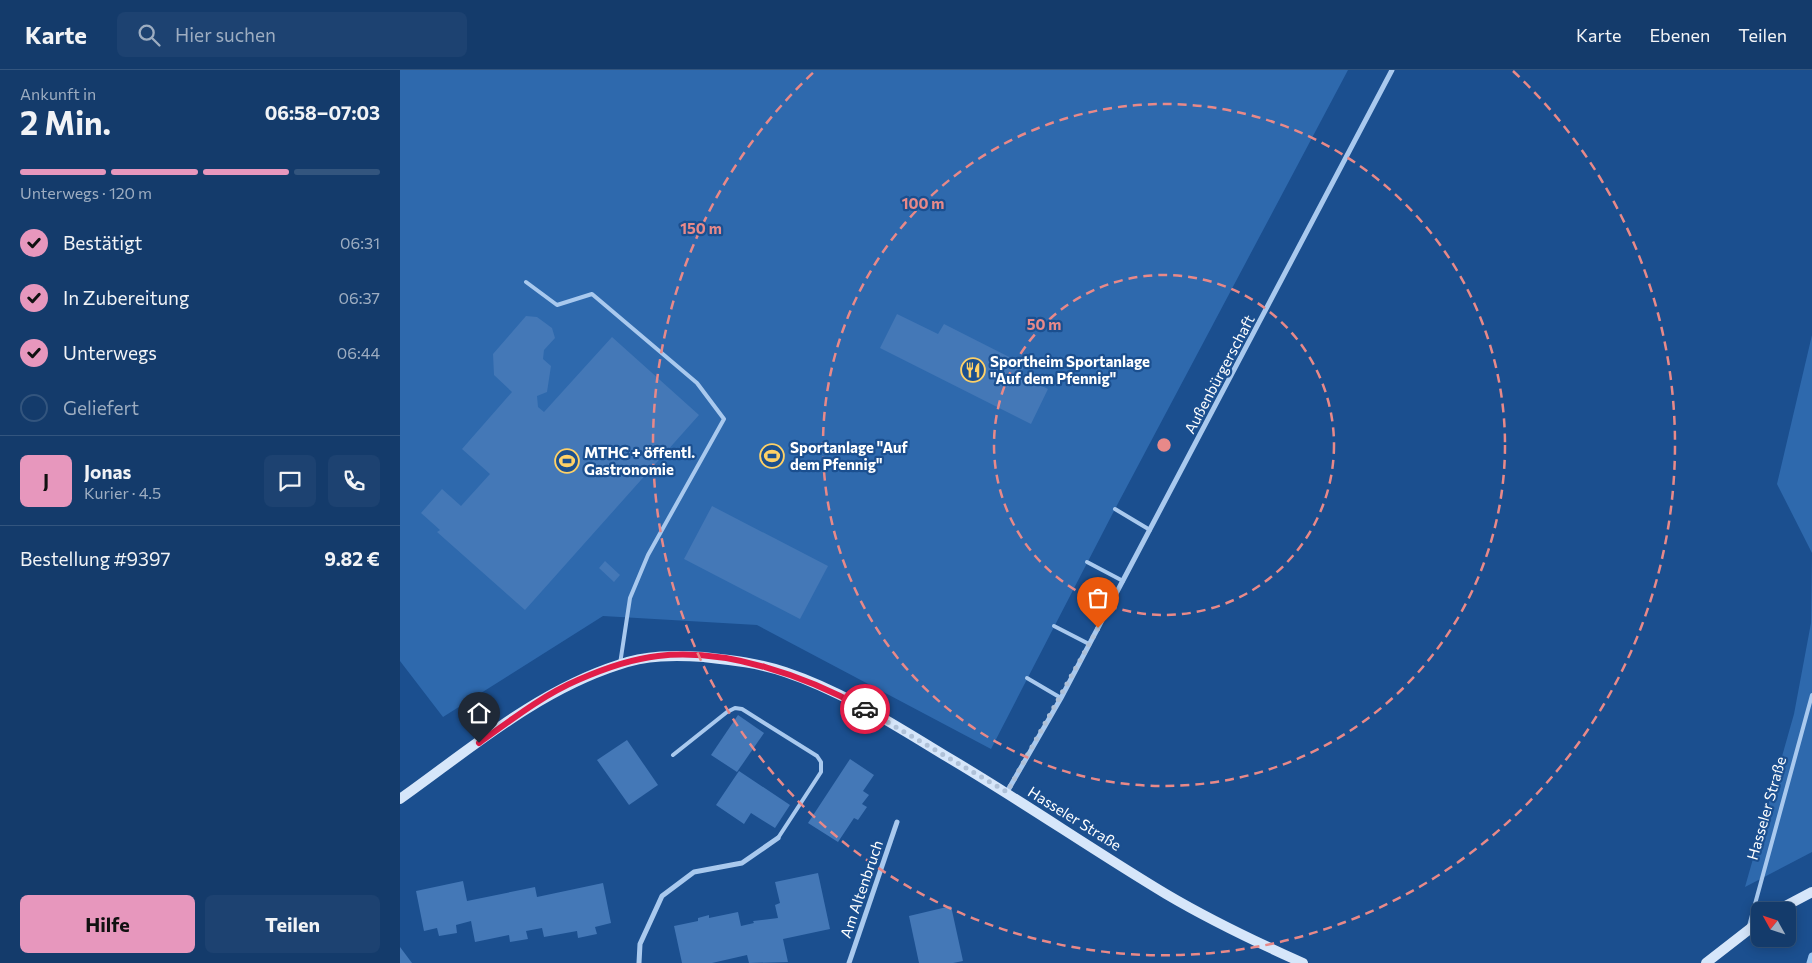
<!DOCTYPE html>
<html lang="de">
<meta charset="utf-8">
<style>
:root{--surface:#143b6b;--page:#1d4271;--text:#f1f3f6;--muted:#9dadc1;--line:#33557e;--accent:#e797bd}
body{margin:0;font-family:Commissioner,sans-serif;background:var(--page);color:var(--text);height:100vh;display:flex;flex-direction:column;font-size:19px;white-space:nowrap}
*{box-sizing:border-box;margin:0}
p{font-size:16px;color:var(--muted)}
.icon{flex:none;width:28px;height:28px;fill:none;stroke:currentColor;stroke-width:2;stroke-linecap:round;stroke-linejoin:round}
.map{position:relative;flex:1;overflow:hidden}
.panel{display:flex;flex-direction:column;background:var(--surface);width:400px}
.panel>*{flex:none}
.needle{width:32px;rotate:310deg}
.fabs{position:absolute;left:1351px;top:832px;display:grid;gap:10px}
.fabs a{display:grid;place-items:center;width:45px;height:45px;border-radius:8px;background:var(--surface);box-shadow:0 2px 12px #0003,0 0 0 1px var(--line);font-size:25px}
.pin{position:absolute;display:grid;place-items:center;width:42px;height:42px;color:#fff;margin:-51px -21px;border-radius:50% 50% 50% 0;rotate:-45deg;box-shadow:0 0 5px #0007}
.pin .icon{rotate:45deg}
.courier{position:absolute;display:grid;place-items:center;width:50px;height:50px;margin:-25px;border:4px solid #e11d48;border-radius:50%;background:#fff;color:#222;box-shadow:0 1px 6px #0007}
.summary em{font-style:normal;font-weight:700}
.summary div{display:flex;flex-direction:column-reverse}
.summary{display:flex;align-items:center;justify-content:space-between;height:85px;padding:0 20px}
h1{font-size:32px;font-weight:700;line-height:38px}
.bar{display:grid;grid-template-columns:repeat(4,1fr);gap:8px 5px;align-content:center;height:60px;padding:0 20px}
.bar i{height:6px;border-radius:4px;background:var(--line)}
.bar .active{background:var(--accent)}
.bar p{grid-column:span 4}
.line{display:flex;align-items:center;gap:12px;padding:0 20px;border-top:1px solid var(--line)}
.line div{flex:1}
.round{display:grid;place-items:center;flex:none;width:52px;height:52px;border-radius:8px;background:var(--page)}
ol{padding:0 20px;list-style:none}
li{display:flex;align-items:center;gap:15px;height:55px}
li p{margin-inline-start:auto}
li .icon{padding:5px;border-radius:50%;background:var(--accent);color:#111;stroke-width:4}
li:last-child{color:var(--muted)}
li i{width:28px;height:28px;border:2px solid var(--line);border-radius:50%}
.button{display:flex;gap:10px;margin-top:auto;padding:10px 20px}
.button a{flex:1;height:58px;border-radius:8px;background:var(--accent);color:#111;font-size:20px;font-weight:700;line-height:58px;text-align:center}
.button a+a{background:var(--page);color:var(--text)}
header{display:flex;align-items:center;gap:30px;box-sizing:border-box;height:70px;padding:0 25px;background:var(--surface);border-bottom:1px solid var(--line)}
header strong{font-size:24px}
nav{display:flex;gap:28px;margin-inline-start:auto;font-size:18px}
.search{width:350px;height:45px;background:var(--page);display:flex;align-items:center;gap:12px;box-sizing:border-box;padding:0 18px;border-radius:8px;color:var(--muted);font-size:19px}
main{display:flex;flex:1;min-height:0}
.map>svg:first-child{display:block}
.green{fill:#2e69ad}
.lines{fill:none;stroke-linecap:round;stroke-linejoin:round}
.stream{stroke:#9cc4f0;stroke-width:7}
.building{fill:#4478b7}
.service{stroke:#a9c9ee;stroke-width:4}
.minor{stroke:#a9c9ee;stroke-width:5}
.secondary{stroke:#d6e6fa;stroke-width:10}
.done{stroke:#afc1d8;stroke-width:5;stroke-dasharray:0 9}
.route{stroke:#e11d48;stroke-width:6}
.ring{fill:none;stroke:#e88989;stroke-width:2.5;stroke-dasharray:9 6}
.labels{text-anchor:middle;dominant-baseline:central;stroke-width:4.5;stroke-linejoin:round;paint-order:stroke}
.poi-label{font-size:15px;font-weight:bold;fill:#fff;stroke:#1b4f8f;text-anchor:start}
.street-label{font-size:15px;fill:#fff;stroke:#1b4f8f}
.centre{fill:#e88989;stroke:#1b4f8f;stroke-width:2.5}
.ring-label{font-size:15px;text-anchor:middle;font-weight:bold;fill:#e88989;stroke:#1b4f8f;stroke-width:4.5;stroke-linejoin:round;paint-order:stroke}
</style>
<header>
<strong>Karte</strong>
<div class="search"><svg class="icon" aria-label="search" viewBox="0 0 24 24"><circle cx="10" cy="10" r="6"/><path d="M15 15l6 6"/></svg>Hier suchen</div>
<nav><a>Karte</a><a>Ebenen</a><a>Teilen</a></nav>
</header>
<main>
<section class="panel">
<div class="summary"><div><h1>2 Min.</h1><p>Ankunft in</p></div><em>06:58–07:03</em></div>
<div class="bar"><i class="active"></i><i class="active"></i><i class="active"></i><i></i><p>Unterwegs · 120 m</p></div>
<ol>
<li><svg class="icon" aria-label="check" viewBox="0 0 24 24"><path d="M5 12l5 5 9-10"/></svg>Bestätigt<p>06:31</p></li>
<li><svg class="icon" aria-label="check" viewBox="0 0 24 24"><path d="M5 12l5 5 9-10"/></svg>In Zubereitung<p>06:37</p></li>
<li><svg class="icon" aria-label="check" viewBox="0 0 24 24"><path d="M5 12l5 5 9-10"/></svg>Unterwegs<p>06:44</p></li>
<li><i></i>Geliefert</li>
</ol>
<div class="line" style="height:90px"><b class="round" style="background:var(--accent);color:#111">J</b><div><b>Jonas</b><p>Kurier · 4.5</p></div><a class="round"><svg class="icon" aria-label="chat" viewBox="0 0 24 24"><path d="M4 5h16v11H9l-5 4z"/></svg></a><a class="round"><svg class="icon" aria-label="phone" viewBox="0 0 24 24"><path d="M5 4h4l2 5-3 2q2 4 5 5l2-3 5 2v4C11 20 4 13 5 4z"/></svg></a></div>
<div class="line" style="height:65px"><div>Bestellung #9397</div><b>9.82 €</b></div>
<div class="button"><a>Hilfe</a><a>Teilen</a></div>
</section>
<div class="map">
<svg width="1412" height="893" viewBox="0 0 1412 893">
<rect width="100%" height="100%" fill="#1b4f8f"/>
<!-- green -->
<g class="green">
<path d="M 0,0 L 948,0 L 715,439 L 591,679 L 357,555 L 203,546 L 43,647 L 0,591 Z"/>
<path d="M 1412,265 L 1412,782 L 1345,817 L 1394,644 L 1411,553 L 1412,483 L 1377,414 Z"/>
</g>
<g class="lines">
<!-- stream -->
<path class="stream" d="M 1410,893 L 1412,886"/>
</g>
<!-- building -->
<g class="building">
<path d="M 497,244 L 538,264 L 544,254 L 625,295 L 620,305 L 648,319 L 631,354 L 480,278 Z"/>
<path d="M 126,246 L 137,247 L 152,258 L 155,268 L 144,280 L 143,289 L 151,296 L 147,322 L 137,326 L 138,337 L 144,342 L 212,267 L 299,345 L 125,540 L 37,462 L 40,460 L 21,443 L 42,419 L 61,436 L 90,404 L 62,379 L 112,322 L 94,305 L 93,284 Z"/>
<path d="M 312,436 L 428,496 L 400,549 L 284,489 Z"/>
<path d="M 205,491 L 220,505 L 214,512 L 199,498 Z"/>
<path d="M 338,645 L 364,663 L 337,702 L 311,685 Z"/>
<path d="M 227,670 L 258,715 L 229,735 L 197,690 Z"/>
<path d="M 450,689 L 474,705 L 463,721 L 469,725 L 462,734 L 467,737 L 458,750 L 454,748 L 438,772 L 408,753 Z"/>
<path d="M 339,701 L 390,735 L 375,758 L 351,743 L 344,754 L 316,735 Z"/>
<path d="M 418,803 L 430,859 L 383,869 L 388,892 L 349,893 L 347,885 L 312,893 L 282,893 L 274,856 L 298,851 L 298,848 L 309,845 L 309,848 L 338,842 L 341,856 L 354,853 L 353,851 L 378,848 L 375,835 L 380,833 L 375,812 Z"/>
<path d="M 63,811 L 67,831 L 135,817 L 137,827 L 203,813 L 211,853 L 195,857 L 197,864 L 178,868 L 177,861 L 144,867 L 142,858 L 126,861 L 128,869 L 110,872 L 109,865 L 75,872 L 71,851 L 56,855 L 57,863 L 39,866 L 37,858 L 24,861 L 16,821 Z"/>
<path d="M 551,836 L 563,891 L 553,893 L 519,893 L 509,846 Z"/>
<path d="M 0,877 L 12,893 L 0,893 Z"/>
</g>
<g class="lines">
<!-- service -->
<g class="service">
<path d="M 126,212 L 157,235 L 192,224 L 297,313 L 324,349 L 248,485 L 230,528 L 220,594"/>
<path d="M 715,439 L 750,460"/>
<path d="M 687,492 L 723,511"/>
<path d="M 654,556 L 689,574"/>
<path d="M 627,608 L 661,628"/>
<path d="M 273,685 L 327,642 L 335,638 L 342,639 L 417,686 L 421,692 L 421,702 L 378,768"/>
<path d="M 1349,856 L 1412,625"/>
</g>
<!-- minor -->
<g class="minor">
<path d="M 607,722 L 661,628 L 992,0"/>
<path d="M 239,893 L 240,874 L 262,826 L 294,802 L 342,793 L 378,768"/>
<path d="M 449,893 L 497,752"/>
</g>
<!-- secondary -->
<g class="secondary">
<path d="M 0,729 C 69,680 137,621 218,595 C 246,585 275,585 304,587 C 331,590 359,593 385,602 C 442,621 493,654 544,685 C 619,729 691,779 766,824 C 810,850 856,872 903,893"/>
<path d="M 1376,841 L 1412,822"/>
<path d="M 1306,893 L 1360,851"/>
</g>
</g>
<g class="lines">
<!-- done -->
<path class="done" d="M 465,639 L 607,722 L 698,558"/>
<!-- route -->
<path class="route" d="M 79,673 C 111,650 143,625 178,610 C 203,599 231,589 258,586 C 327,578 406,606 465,639"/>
</g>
<!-- distance rings -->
<g class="ring">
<circle cx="764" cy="375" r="170"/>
<circle cx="764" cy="375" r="341"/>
<path d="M1113 1A511 511 0 1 1 415 1"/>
</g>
<!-- icons -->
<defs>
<g id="restaurant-ring" transform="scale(1.25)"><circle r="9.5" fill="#1b4f8f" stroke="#ffd166" stroke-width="1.5"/><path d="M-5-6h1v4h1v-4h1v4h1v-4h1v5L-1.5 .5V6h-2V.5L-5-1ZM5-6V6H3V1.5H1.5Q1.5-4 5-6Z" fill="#ffd166"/></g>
<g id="stadium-ring" transform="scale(1.25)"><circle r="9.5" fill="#1b4f8f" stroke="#ffd166" stroke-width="1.5"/><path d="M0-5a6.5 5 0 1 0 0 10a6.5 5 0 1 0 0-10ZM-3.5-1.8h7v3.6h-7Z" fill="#ffd166"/></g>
</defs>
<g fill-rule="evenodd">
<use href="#restaurant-ring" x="573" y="300"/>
<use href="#stadium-ring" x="372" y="386"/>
<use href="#stadium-ring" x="167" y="391"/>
</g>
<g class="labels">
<!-- poi labels -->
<g class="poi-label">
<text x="590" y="291">Sportheim Sportanlage<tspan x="590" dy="17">"Auf dem Pfennig"</tspan></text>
<text x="390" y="377">Sportanlage "Auf<tspan x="390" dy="17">dem Pfennig"</tspan></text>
<text x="184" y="382">MTHC + öffentl.<tspan x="184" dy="17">Gastronomie</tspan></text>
</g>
<!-- street labels -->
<g class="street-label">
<text transform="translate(819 304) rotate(-62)">Außenbürgerschaft</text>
<text transform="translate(1366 738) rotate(-74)">Hasseler Straße</text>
<text transform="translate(675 748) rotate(32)">Hasseler Straße</text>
<text transform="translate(461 819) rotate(-71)">Am Altenbruch</text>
</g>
</g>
<circle cx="764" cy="375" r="8" class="centre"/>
<g class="ring-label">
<text x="523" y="139">100 m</text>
<text x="301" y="164">150 m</text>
<text x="644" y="260">50 m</text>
</g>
</svg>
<div class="fabs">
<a><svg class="needle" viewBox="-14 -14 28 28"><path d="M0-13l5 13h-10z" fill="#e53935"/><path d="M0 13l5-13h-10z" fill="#9dadc1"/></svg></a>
</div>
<div class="pin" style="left:698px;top:558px;background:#ea580c"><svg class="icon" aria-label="bag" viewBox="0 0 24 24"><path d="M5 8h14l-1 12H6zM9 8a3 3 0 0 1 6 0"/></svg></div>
<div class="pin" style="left:79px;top:673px;background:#1f2937"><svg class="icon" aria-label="home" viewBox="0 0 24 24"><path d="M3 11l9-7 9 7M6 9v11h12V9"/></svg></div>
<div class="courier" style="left:465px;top:639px"><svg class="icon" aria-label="car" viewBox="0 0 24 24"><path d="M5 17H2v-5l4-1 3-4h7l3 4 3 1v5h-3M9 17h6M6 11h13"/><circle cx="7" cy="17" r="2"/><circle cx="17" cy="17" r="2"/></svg></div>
</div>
</main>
